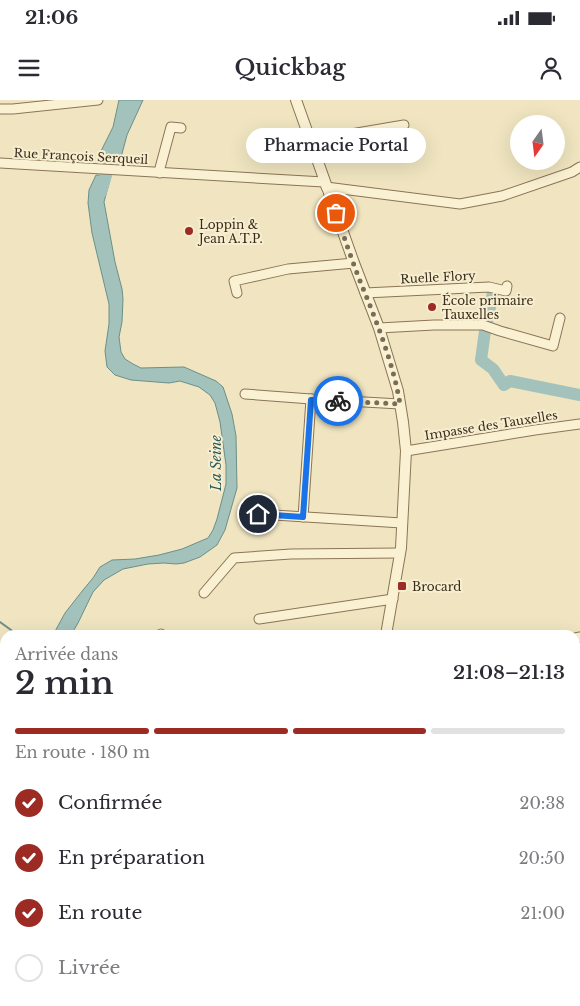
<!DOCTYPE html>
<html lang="fr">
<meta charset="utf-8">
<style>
:root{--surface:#fff;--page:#f7f7f7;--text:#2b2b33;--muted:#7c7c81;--line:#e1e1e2;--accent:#9c2b24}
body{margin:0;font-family:"Libre Baskerville",serif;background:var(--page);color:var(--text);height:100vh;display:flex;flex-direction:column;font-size:19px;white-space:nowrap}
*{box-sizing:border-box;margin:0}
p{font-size:16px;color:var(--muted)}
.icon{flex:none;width:28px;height:28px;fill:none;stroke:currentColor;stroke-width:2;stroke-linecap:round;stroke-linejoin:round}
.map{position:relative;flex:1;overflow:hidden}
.sheet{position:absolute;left:0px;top:530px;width:580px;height:376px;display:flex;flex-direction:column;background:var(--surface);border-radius:15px 15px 0 0;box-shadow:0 5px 20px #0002}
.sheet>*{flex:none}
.needle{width:32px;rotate:194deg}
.controls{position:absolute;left:510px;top:15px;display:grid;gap:10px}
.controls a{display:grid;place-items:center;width:55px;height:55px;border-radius:50%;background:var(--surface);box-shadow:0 5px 20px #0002;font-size:25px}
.pin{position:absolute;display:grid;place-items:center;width:42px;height:42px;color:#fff;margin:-21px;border:2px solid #fff;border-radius:50%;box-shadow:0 1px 5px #0007}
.courier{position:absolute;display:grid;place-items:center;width:50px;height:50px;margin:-25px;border:4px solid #1a73e8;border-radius:50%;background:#fff;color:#222;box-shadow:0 1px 6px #0007}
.bubble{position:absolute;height:35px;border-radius:18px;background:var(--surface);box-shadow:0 5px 20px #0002;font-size:16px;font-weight:600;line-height:35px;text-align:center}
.head em{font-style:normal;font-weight:600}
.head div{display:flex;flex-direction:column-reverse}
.head{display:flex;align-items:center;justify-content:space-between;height:85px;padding:0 15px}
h1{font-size:32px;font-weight:600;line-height:38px}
.bar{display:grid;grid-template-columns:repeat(4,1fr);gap:8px 5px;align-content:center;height:60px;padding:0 15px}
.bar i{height:6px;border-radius:4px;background:var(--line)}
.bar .selected{background:var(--accent)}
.bar p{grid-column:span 4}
ol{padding:0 15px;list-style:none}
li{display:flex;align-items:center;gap:15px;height:55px}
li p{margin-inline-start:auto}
li .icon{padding:5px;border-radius:50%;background:var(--accent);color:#fff;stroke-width:4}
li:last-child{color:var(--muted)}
li i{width:28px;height:28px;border:2px solid var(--line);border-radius:50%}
.status{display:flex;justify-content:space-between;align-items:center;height:35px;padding:0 25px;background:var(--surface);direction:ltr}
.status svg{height:14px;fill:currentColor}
header{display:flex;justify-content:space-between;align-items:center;height:65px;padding:0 15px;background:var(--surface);font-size:22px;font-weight:600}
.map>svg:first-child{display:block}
.green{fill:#c4ce93}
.water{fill:#a3c2bb;stroke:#6a9089}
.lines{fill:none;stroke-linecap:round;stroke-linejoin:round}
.stream{stroke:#6a9089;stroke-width:2}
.river{stroke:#a3c2bb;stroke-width:12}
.minor-casing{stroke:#8a7557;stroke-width:11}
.tertiary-casing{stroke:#8a7557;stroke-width:12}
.minor{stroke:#faf1d3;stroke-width:9}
.tertiary{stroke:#faf1d3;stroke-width:10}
.done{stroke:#796d55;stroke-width:5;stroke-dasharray:0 9}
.route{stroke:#1a73e8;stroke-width:6}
.poi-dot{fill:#9c2b24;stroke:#f7eed0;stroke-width:2}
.labels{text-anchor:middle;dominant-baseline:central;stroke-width:4;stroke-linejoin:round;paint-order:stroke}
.street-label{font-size:12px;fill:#392c1c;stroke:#f7eed0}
.poi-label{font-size:12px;fill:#392c1c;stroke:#f7eed0;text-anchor:start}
.water-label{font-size:14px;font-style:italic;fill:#2b5959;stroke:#f7eed0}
</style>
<div class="status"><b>21:06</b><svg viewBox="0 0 49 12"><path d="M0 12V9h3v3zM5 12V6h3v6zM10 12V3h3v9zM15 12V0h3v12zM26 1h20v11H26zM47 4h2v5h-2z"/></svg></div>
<header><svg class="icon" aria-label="menu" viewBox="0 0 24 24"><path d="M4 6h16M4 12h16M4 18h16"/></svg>Quickbag<svg class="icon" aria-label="person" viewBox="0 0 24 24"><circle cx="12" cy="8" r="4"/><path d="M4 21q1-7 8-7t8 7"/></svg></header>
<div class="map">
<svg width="580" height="906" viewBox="0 0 580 906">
<rect width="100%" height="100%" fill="#f0e5c0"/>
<!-- green -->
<g class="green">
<path d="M 575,737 L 580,738 L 580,906 L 332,906 L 332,901 L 575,901 Z"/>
<path d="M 195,901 L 263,901 L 262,906 L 193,906 Z"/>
</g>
<!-- water -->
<g class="water">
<path d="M 119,0 L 143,0 L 127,35 L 120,61 L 99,60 L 101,51 L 113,27 Z"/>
<path d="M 96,75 L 111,76 L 104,102 L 115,162 L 122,189 L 123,199 L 122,222 L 119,237 L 121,252 L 125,259 L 133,264 L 141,268 L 184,267 L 216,281 L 223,287 L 232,314 L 236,336 L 237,388 L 225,430 L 217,445 L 200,457 L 184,463 L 176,464 L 164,463 L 148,464 L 123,469 L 104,480 L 93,492 L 78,523 L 71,535 L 53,535 L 65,513 L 83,490 L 93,478 L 100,467 L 112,460 L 135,459 L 159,455 L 182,449 L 208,438 L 213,430 L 217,419 L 226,384 L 226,365 L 220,322 L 215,303 L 210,295 L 199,287 L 180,281 L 169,283 L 131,280 L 115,275 L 107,267 L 105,251 L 109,224 L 109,204 L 92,133 L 88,103 L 89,90 Z"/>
<path d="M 575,830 L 580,831 L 580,885 L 578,878 L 575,872 Z"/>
</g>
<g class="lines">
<!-- stream -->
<path class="stream" d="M 0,522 L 18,535"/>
<!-- river -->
<g class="river">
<path d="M 101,92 L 112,55 L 117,45"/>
<path d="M 493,193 L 485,231 L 481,260 L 493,269 L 504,285 L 510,281 L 580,295"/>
</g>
<!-- minor casing -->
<g class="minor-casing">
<g id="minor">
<path d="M 0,9 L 13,9 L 98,0"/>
<path d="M 310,41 L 404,25"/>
<path d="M 0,63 L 324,82"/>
<path d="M 160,73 L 160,68 L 171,27 L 181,28"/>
<path d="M 326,87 L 460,104 L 502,96 L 572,72 L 580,67"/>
<path d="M 237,193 L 234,181 L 288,169 L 354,163"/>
<path d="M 365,193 L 489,187 L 506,191 L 507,186"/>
<path d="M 379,228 L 434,225 L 483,225 L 500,231 L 553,246 L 560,218"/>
<path d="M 245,294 L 311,299 L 400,304"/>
<path d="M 406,351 L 535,330 L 580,324"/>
<path d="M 246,415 L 258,414 L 402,423"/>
<path d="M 303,417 L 311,299"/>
<path d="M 204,493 L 234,458 L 291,454 L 400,453"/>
<path d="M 259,519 L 393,499"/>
<path d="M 160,535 L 161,534"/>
<path d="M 575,538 L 580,537"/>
<path d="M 0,693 L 5,702"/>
<path d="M 0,901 L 5,896"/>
</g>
</g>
<!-- tertiary casing -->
<g class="tertiary-casing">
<g id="tertiary">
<path d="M 296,0 L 354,163 L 379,228 L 398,291 L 403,322 L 406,351 L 401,448 L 386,535"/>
<path d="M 277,906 L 278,901"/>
</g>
</g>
<!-- minor -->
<use href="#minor" class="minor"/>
<!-- tertiary -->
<use href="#tertiary" class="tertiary"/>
</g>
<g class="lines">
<!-- done -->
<path class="done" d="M 336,113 C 345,140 354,167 365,193 C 379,228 394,267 400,304 L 338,301"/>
<!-- route -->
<path class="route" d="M 258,414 L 303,417 L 311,300 L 338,301"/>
</g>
<!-- markers -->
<g class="poi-dot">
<circle cx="189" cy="131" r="5"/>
<circle cx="432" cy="207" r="5"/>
<rect x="397" y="481" width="10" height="10" rx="2.5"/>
</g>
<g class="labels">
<!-- street labels -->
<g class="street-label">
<text transform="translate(81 56) rotate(3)">Rue François Serqueil</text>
<text transform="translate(438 177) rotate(-3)">Ruelle Flory</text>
<text transform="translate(491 325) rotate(-9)">Impasse des Tauxelles</text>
</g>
<!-- poi labels -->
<g class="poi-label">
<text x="199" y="124">Loppin &amp;<tspan x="199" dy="14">Jean A.T.P.</tspan></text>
<text x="442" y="200">École primaire<tspan x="442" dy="14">Tauxelles</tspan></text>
<text x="412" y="486">Brocard</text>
</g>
<!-- water labels -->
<g class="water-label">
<text transform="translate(216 363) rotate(-90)">La Seine</text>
</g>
</g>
</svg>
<div class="controls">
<a><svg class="needle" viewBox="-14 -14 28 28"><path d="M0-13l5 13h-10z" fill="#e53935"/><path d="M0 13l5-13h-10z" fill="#7c7c81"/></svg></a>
</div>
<div class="pin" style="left:336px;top:113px;background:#ea580c"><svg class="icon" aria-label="bag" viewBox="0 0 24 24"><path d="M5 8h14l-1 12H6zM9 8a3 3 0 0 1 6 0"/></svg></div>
<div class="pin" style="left:258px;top:414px;background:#1f2937"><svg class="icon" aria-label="home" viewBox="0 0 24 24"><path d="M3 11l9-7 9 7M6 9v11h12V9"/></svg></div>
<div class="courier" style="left:338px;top:301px"><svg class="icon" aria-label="bike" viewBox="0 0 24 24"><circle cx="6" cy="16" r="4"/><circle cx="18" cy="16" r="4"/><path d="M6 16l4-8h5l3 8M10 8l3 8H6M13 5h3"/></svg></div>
<div class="bubble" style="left:246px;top:28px;width:180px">Pharmacie Portal</div>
<section class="sheet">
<div class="head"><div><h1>2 min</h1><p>Arrivée dans</p></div><em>21:08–21:13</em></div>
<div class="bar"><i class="selected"></i><i class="selected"></i><i class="selected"></i><i></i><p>En route · 180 m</p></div>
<ol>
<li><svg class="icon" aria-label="check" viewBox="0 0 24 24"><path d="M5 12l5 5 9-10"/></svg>Confirmée<p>20:38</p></li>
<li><svg class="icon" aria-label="check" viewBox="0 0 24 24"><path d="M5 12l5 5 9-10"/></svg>En préparation<p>20:50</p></li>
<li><svg class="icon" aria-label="check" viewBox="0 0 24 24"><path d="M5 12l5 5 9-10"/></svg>En route<p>21:00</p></li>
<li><i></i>Livrée</li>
</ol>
</section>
</div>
